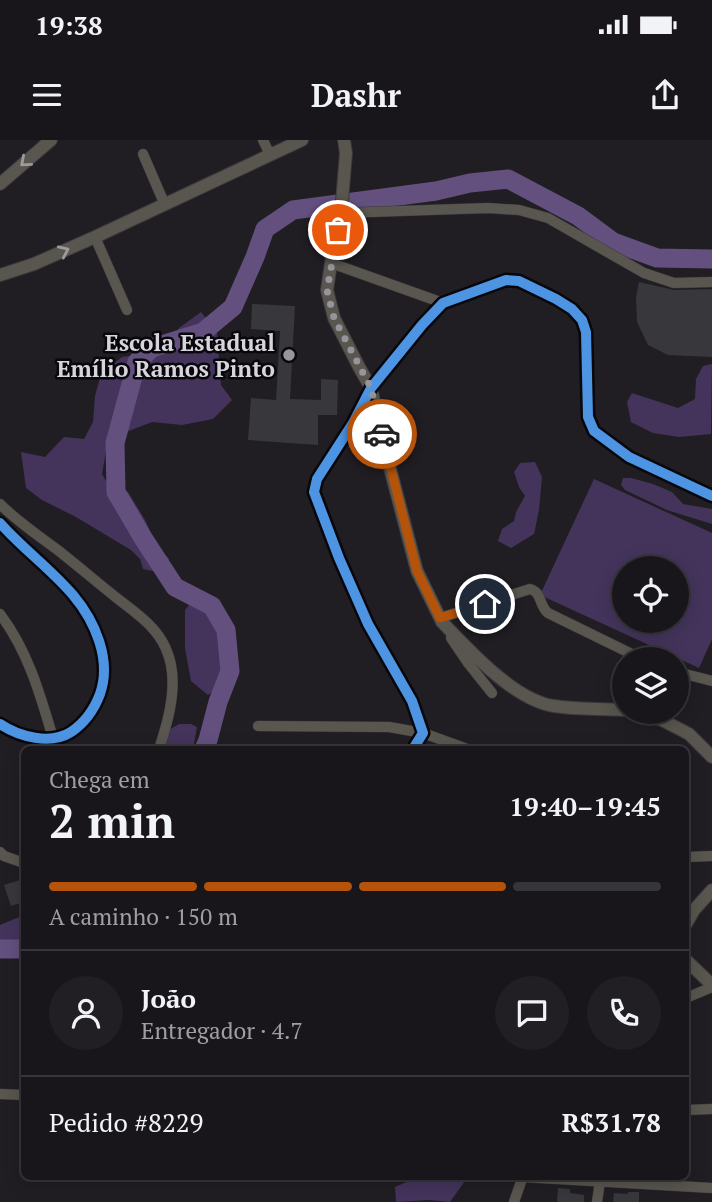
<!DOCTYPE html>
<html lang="pt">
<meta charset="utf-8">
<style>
:root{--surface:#18161a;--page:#211f23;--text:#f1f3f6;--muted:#9f9fa2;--line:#363539;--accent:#b45309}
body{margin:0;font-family:"PT Serif",serif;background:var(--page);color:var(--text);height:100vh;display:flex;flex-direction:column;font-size:26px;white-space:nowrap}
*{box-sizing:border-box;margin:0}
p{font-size:23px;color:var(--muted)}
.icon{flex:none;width:38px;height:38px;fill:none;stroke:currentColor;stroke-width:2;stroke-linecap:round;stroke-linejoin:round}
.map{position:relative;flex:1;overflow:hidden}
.sheet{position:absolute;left:21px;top:606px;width:668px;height:434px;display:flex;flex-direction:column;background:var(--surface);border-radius:10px;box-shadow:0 4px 18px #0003,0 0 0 2px var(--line)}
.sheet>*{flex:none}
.buttons{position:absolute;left:612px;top:416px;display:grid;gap:14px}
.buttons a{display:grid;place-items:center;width:77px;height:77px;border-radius:50%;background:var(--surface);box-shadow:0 4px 18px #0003,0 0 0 2px var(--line);font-size:35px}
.pin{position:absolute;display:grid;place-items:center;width:60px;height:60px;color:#fff;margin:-30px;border:4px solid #fff;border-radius:50%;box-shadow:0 2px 7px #0007}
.courier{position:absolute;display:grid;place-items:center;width:70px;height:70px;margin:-35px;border:5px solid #b45309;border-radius:50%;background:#fff;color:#222;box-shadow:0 2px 9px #0007}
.summary em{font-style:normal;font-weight:700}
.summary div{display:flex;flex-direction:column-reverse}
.summary{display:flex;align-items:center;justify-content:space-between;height:119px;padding:0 28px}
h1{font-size:46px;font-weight:700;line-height:52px}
.bar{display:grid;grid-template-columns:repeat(4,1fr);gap:10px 7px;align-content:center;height:84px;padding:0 28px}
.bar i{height:9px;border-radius:5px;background:var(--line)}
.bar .selected{background:var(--accent)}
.bar p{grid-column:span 4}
.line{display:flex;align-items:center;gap:18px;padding:0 28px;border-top:2px solid var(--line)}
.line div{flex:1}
.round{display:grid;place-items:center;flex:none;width:74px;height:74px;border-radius:37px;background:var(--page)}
.status{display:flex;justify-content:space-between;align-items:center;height:49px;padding:0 35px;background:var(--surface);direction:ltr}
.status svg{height:19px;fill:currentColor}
header{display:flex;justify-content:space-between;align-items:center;height:91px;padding:0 28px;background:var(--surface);font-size:32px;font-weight:700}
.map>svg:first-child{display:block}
.green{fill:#44345c;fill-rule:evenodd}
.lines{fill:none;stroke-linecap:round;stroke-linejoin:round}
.river{stroke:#63507f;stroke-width:19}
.building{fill:#38373b}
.minor-casing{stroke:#3a383c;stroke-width:11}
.tertiary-casing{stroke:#3a383c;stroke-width:14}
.minor{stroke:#59554f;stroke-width:10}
.tertiary{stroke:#59554f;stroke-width:12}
.cycleway-casing{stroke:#08070b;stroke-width:15}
.cycleway{stroke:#4d94e3;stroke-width:10}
.oneway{stroke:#9e9b9c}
.done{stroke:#97959b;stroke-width:7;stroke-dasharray:0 12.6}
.route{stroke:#b45309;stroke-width:9}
.poi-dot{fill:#97959b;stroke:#08070b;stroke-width:2.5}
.labels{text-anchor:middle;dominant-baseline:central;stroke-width:5;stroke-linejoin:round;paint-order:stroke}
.poi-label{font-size:23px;font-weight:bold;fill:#d7d5db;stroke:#08070b;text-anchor:end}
</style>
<div class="status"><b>19:38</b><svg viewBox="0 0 49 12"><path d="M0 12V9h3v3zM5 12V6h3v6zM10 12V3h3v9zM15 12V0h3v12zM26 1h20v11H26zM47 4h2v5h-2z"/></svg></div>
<header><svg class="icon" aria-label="menu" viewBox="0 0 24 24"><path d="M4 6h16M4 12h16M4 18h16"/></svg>Dashr<svg class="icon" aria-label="share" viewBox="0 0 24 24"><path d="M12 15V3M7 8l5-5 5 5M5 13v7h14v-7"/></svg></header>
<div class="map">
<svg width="712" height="1062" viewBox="0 0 712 1062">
<rect width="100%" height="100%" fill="#201e23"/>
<!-- green -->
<g class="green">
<path d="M 201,172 L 217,192 L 221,245 L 232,260 L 213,279 L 182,285 L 152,282 L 108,299 L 102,334 L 106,341 L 128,352 L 145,380 L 157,406 L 169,419 L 158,432 L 143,429 L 140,419 L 131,410 L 76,377 L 42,360 L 26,348 L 21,312 L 45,317 L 64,297 L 84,299 L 93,282 L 95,256 L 101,234 L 122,217 L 164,212 L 179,188 Z"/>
<path d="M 712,224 L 711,294 L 679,297 L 653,293 L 631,282 L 627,262 L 632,253 L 678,268 L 695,259 L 696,239 L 703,226 Z"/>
<path d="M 535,322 L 542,337 L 539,370 L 534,394 L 511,408 L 498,401 L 502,389 L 514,381 L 516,372 L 525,356 L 519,347 L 514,332 L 520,323 Z"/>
<path d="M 623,338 L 631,338 L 653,344 L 672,352 L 683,364 L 712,369 L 712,384 L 667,370 L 625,350 L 621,345 Z"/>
<path d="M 594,339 L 712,393 L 712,499 L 699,528 L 540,455 ZM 625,429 L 677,429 L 677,481 L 625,481 Z"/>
<path d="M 199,453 L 217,459 L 225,471 L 222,496 L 222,534 L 218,548 L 208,555 L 191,541 L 185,508 L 185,470 Z"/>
<path d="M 179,584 L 191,584 L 197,587 L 193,609 L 164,609 L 163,608 L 169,590 Z"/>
<path d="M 24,775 L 24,803 L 11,806 L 0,805 L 0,785 Z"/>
<path d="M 420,1036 L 466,1036 L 467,1038 L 450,1062 L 429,1060 L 396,1062 L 395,1047 Z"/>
</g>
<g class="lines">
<!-- river -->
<g class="river">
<path d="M 204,609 L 208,600 L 218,562 L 230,531 L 226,490 L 212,466 L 175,447 L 143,398 L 116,352 L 115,303 L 137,222 L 152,208 L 203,192 L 233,167 L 255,117 L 265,89 L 293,70 L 436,51 L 470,43 L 508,39 L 578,76 L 613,102 L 657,118 L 712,119"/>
<path d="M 0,809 L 24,809"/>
</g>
</g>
<!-- building -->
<g class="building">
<path d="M 639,142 L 674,150 L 712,149 L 712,217 L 668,215 L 648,205 L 637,182 L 636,157 Z"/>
<path d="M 252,164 L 295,166 L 290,259 L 321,260 L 321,239 L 338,240 L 337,275 L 318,275 L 318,305 L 248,300 L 251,258 L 276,260 L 280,191 L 251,189 Z"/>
<path d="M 23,739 L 24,762 L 11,766 L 4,745 Z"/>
<path d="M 558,1048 L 570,1049 L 570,1053 L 584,1055 L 584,1062 L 557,1062 Z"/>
<path d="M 628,1052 L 639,1052 L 639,1062 L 613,1062 L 614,1053 L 628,1054 Z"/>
</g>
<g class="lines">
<!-- minor casing -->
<g class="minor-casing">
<g id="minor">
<path d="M 263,0 L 270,15"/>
<path d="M 143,14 L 165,65"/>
<path d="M 341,73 L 488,68 L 519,70 L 548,78 L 644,133 L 674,143 L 712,142"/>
<path d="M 95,97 L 127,170"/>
<path d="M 331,123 L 443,163"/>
<path d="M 0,364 C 18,382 39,396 59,411 C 79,427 98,443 118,459 C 136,473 157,487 166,509 C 180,540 169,579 159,609"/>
<path d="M 0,474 C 28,511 40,554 53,598"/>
<path d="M 440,478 L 530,449 C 542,452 539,466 548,473 L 644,520"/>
<path d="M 451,498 L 468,523 L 492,553"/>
<path d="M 677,532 L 712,541"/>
<path d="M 258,586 L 389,587 L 423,593 L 467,609"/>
<path d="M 413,609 L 423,593 L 412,561 L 368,484 L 339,418 L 314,352 L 317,339 L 353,283 L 371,248 L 422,185 L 443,163 L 506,140 L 519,141 L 556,159 L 572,169 L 582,180 L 586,192 L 588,277 L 594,291 L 629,317 L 712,356"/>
<path d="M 0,712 L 4,716 L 24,723"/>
<path d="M 686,717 L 712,716"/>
<path d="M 686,858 L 712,847"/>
<path d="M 0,954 L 24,955"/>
<path d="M 686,970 L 712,969"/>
<path d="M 522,1037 L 712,1048"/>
<path d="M 514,1062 L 523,1036"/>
<path d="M 597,1062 L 600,1041"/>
</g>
</g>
<!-- tertiary casing -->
<g class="tertiary-casing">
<g id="tertiary">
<path d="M 344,0 L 346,13 L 341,73 L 331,123 L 327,150 L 334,178 L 359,227 L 371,248 L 385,309 L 417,431 L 440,478 L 442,482 C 470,511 514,560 554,566 C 577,570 601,568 625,570"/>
<path d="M 0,44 L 51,0"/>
<path d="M 0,135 L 34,124 L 95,97 L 302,0"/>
<path d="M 0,383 C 23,409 51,429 73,455 C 95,481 112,520 100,554 C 94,570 86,582 71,592 C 51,605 19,597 0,584"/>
<path d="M 636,572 L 662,580 L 689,594 L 712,617"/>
<path d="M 686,784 L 694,770 L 712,750"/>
<path d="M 686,820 L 712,845"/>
</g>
</g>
<!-- minor -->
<use href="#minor" class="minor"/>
<!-- tertiary -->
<use href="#tertiary" class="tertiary"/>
<!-- cycleway casing -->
<g class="cycleway-casing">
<g id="cycleway">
<path d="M 0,383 C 23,409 51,429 73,455 C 95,481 112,520 100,554 C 94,570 86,582 71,592 C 51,605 19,597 0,584"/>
<path d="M 413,609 L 423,593 L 412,561 L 368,484 L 339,418 L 314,352 L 317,339 L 353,283 L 371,248 L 422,185 L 443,163 L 506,140 L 519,141 L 556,159 L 572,169 L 582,180 L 586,192 L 588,277 L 594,291 L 629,317 L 712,356"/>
</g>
</g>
<!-- cycleway -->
<use href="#cycleway" class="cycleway"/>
</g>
<!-- one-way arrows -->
<defs><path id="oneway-chevron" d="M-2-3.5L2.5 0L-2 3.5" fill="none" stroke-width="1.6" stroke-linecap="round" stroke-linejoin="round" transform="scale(1.75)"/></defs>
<g class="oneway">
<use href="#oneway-chevron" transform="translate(25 22) rotate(139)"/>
<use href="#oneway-chevron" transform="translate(64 111) rotate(-24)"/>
</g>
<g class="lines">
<!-- done -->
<path class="done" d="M 338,90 L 327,150 L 334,178 L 371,248 L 382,294"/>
<!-- route -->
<path class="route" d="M 382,294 L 417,431 L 440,478 L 485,464"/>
</g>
<!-- markers -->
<circle class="poi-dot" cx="289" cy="215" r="7"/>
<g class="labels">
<!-- poi labels -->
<g class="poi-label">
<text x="275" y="202">Escola Estadual<tspan x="275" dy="26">Emílio Ramos Pinto</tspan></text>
</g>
</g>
</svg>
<div class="buttons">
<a><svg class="icon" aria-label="locate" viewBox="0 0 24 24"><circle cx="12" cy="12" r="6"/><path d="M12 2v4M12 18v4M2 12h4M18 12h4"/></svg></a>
<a><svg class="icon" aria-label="layers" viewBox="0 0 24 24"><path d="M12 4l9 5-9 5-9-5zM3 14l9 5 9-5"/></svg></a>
</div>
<div class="pin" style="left:338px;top:90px;background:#ea580c"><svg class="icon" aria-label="bag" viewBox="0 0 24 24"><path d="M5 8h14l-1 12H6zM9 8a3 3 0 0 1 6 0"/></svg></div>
<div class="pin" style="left:485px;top:464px;background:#1f2937"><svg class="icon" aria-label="home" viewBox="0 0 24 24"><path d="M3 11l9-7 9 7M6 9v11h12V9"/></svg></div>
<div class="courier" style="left:382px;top:294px"><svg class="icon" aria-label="car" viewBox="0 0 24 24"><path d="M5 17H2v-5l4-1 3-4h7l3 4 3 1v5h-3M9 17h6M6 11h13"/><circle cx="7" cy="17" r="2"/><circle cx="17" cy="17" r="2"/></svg></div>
<section class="sheet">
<div class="summary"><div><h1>2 min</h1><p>Chega em</p></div><em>19:40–19:45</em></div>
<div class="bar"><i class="selected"></i><i class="selected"></i><i class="selected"></i><i></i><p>A caminho · 150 m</p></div>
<div class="line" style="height:126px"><a class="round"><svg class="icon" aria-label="person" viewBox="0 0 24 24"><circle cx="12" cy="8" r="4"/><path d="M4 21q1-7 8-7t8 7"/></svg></a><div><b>João</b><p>Entregador · 4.7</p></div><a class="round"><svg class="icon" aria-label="chat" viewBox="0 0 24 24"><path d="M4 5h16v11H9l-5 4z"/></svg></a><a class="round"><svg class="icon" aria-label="phone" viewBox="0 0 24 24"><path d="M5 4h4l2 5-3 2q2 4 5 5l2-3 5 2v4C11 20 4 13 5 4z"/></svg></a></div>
<div class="line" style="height:91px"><div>Pedido #8229</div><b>R$31.78</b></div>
</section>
</div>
